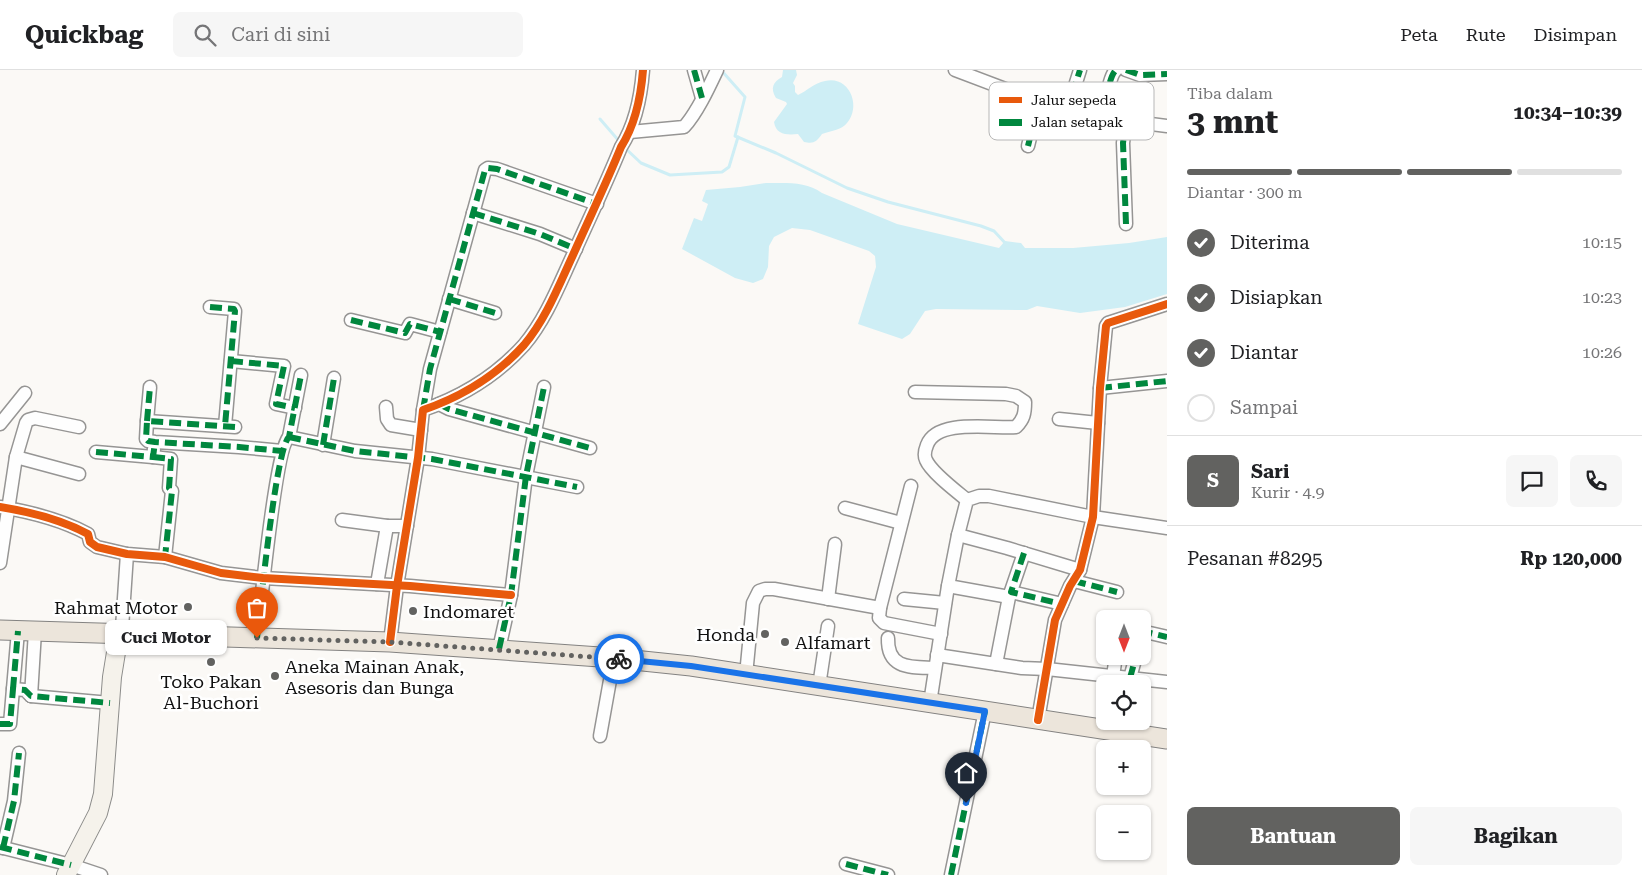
<!DOCTYPE html>
<html lang="id">
<meta charset="utf-8">
<style>
:root{--surface:#fff;--page:#f6f6f6;--text:#202124;--muted:#757577;--line:#e0e0e0;--accent:#626260}
body{margin:0;font-family:"Roboto Serif",serif;background:var(--page);color:var(--text);height:100vh;display:flex;flex-direction:column;font-size:19px;white-space:nowrap}
*{box-sizing:border-box;margin:0}
p{font-size:16px;color:var(--muted)}
.icon{flex:none;width:28px;height:28px;fill:none;stroke:currentColor;stroke-width:2;stroke-linecap:round;stroke-linejoin:round}
.map{position:relative;flex:1;overflow:hidden}
.panel{display:flex;flex-direction:column;background:var(--surface);width:475px}
.panel>*{flex:none}
.needle{width:32px;rotate:180deg}
.fabs{position:absolute;left:1096px;top:540px;display:grid;gap:10px}
.fabs a{display:grid;place-items:center;width:55px;height:55px;border-radius:8px;background:var(--surface);box-shadow:0 1px 4px #0004;font-size:25px}
.pin{position:absolute;display:grid;place-items:center;width:42px;height:42px;color:#fff;margin:-51px -21px;border-radius:50% 50% 50% 0;rotate:-45deg;box-shadow:0 0 5px #0007}
.pin .icon{rotate:45deg}
.courier{position:absolute;display:grid;place-items:center;width:50px;height:50px;margin:-25px;border:4px solid #1a73e8;border-radius:50%;background:#fff;color:#222;box-shadow:0 1px 6px #0007}
.bubble{position:absolute;height:35px;border-radius:8px;background:var(--surface);box-shadow:0 1px 4px #0004;font-size:16px;font-weight:700;line-height:35px;text-align:center}
.summary em{font-style:normal;font-weight:700}
.summary div{display:flex;flex-direction:column-reverse}
.summary{display:flex;align-items:center;justify-content:space-between;height:85px;padding:0 20px}
h1{font-size:32px;font-weight:700;line-height:38px}
.bar{display:grid;grid-template-columns:repeat(4,1fr);gap:8px 5px;align-content:center;height:60px;padding:0 20px}
.bar i{height:6px;border-radius:4px;background:var(--line)}
.bar .selected{background:var(--accent)}
.bar p{grid-column:span 4}
.line{display:flex;align-items:center;gap:12px;padding:0 20px;border-top:1px solid var(--line)}
.line div{flex:1}
.round{display:grid;place-items:center;flex:none;width:52px;height:52px;border-radius:8px;background:var(--page)}
ol{padding:0 20px;list-style:none}
li{display:flex;align-items:center;gap:15px;height:55px}
li p{margin-inline-start:auto}
li .icon{padding:5px;border-radius:50%;background:var(--accent);color:#fff;stroke-width:4}
li:last-child{color:var(--muted)}
li i{width:28px;height:28px;border:2px solid var(--line);border-radius:50%}
.button{display:flex;gap:10px;margin-top:auto;padding:10px 20px}
.button a{flex:1;height:58px;border-radius:8px;background:var(--accent);color:#fff;font-size:20px;font-weight:700;line-height:58px;text-align:center}
.button a+a{background:var(--page);color:var(--text)}
header{display:flex;align-items:center;gap:30px;box-sizing:border-box;height:70px;padding:0 25px;background:var(--surface);border-bottom:1px solid var(--line)}
header strong{font-size:24px}
nav{display:flex;gap:28px;margin-inline-start:auto;font-size:18px}
.search{width:350px;height:45px;background:var(--page);display:flex;align-items:center;gap:12px;box-sizing:border-box;padding:0 18px;border-radius:8px;color:var(--muted);font-size:19px}
main{display:flex;flex:1;min-height:0}
.map>svg:first-child{display:block}
.water{fill:#ceeef5}
.lines{fill:none;stroke-linecap:round;stroke-linejoin:round}
.stream{stroke:#ceeef5;stroke-width:3}
.street-casing{stroke:#969594;stroke-width:15}
.secondary-casing{stroke:#8c8c8a;stroke-width:20}
.primary-casing{stroke:#838281;stroke-width:21}
.street{stroke:#fefefe;stroke-width:12}
.secondary{stroke:#f5f2eb;stroke-width:18}
.primary{stroke:#ece5db;stroke-width:19}
.quiet{stroke:#00873e;stroke-width:6;stroke-dasharray:12 6;stroke-linecap:butt}
.cycleway-casing{stroke:#fff;stroke-width:11}
.cycleway{stroke:#e8590c;stroke-width:8}
.done{stroke:#626260;stroke-width:5;stroke-dasharray:0 9}
.route{stroke:#1a73e8;stroke-width:6}
.poi-dot{fill:#626260;stroke:#fff;stroke-width:2}
.labels{text-anchor:middle;dominant-baseline:central;stroke-width:5;stroke-linejoin:round;paint-order:stroke}
.poi-label{font-size:18px;fill:#101010;stroke:#fff;text-anchor:start}
.key{fill:#fff;stroke:#b7b7b7;stroke-width:1}
.key-label{font-size:14px;fill:#101010}
</style>
<header>
<strong>Quickbag</strong>
<div class="search"><svg class="icon" aria-label="search" viewBox="0 0 24 24"><circle cx="10" cy="10" r="6"/><path d="M15 15l6 6"/></svg>Cari di sini</div>
<nav><a>Peta</a><a>Rute</a><a>Disimpan</a></nav>
</header>
<main>
<div class="map">
<svg width="1167" height="805" viewBox="0 0 1167 805">
<rect width="100%" height="100%" fill="#fbf9f6"/>
<!-- water -->
<g class="water">
<path d="M 783,0 L 796,0 L 797,5 L 793,13 L 795,16 L 795,22 L 798,25 C 807,21 814,13 825,11 C 849,5 862,36 847,53 C 842,60 830,61 822,64 C 816,72 814,74 804,72 L 798,64 C 787,65 776,65 774,52 L 787,34 L 786,32 L 776,28 C 770,18 773,12 782,7 Z"/>
<path d="M 766,113 C 786,113 806,111 822,123 L 897,154 L 999,178 L 1005,171 L 1021,173 L 1025,178 L 1073,178 L 1129,173 L 1167,167 L 1167,224 L 1125,237 L 1080,243 L 1037,236 L 1027,240 L 936,239 L 925,241 L 910,264 L 902,269 L 858,254 L 876,197 L 875,186 L 869,181 L 810,160 L 792,158 L 774,167 L 769,176 L 768,197 L 763,209 L 753,213 L 735,208 L 682,179 L 694,148 L 702,151 L 708,134 L 702,131 L 706,120 L 740,117 Z"/>
</g>
<g class="lines">
<!-- stream -->
<g class="stream">
<path d="M 721,0 L 745,27 L 735,66 L 776,83 L 847,118 L 888,132 L 981,156 L 994,161 L 1007,175"/>
<path d="M 600,49 L 619,71"/>
<path d="M 625,78 L 641,93 L 670,105 L 722,102 L 729,97 L 738,67"/>
</g>
<!-- street casing -->
<g class="street-casing">
<g id="street">
<path d="M 694,0 L 702,28"/>
<path d="M 955,0 L 1058,39 L 1104,48 L 1167,56"/>
<path d="M 1126,0 L 1140,5 L 1167,4"/>
<path d="M 1067,41 L 1080,0"/>
<path d="M 1104,48 C 1106,36 1108,7 1116,0"/>
<path d="M 630,62 L 684,57 C 697,43 709,17 717,0"/>
<path d="M 1028,76 L 1039,31"/>
<path d="M 473,143 L 540,164 L 576,179"/>
<path d="M 1126,154 L 1123,73 L 1126,50"/>
<path d="M 449,229 L 495,243"/>
<path d="M 210,237 L 234,239 L 235,241 L 225,356"/>
<path d="M 351,250 L 405,263 L 410,254 L 440,262"/>
<path d="M 231,291 L 284,296 L 276,334 L 295,338"/>
<path d="M 1100,318 L 1167,311"/>
<path d="M 915,322 L 1006,324 L 1016,326 L 1025,332 C 1025,343 1024,349 1016,357 C 994,359 937,348 927,375 C 925,380 924,386 926,390 C 931,402 956,421 967,430"/>
<path d="M 439,334 L 449,339 L 590,378"/>
<path d="M 386,337 L 387,349 L 391,355 L 421,360"/>
<path d="M 423,340 L 430,299 L 485,100 L 488,98 L 497,99 L 597,134"/>
<path d="M 1059,349 L 1098,353"/>
<path d="M 147,351 L 150,317"/>
<path d="M 0,354 L 25,323"/>
<path d="M 235,357 L 147,351 L 146,369 L 148,371 L 155,372 L 239,377 L 282,381"/>
<path d="M 289,367 L 355,381 L 432,389 L 577,417"/>
<path d="M 323,375 L 334,308"/>
<path d="M 96,382 L 153,387 L 154,379"/>
<path d="M 16,387 L 79,404"/>
<path d="M 153,387 L 171,389 L 169,418 L 172,421 L 165,487"/>
<path d="M 911,416 L 880,538 L 879,548 L 884,553 L 941,564"/>
<path d="M 0,437 C 31,442 60,449 88,464 L 90,472 L 97,477 L 127,484 L 165,487 L 221,503 L 263,508 L 410,516 L 511,525"/>
<path d="M 845,438 L 901,453"/>
<path d="M 342,450 L 387,456 L 407,456"/>
<path d="M 958,465 L 1007,478 L 1080,500"/>
<path d="M 0,493 L 16,387 L 26,353 L 28,350 L 35,348 L 79,357"/>
<path d="M 1074,511 L 1117,522"/>
<path d="M 377,514 L 387,456"/>
<path d="M 948,516 L 1009,527"/>
<path d="M 1011,522 L 1062,534"/>
<path d="M 828,529 L 835,474"/>
<path d="M 904,529 L 945,533"/>
<path d="M 1125,549 L 1125,548"/>
<path d="M 119,564 L 122,558 L 127,484"/>
<path d="M 1142,567 L 1144,564 L 1150,563 L 1167,567"/>
<path d="M 257,568 C 260,542 276,377 289,367 L 301,305"/>
<path d="M 888,568 C 887,600 912,597 935,598"/>
<path d="M 390,572 L 397,516 L 418,388 L 423,340 C 461,327 497,305 524,275 C 546,249 559,215 573,185 C 589,149 606,114 621,77 C 635,55 641,26 643,0"/>
<path d="M 499,579 L 511,525 L 526,406 L 544,317"/>
<path d="M 937,585 L 1022,598 L 1047,599 L 1167,612"/>
<path d="M 996,594 L 1009,527 L 1024,483"/>
<path d="M 746,605 L 753,533 L 759,521 L 765,519 L 774,519 L 880,538"/>
<path d="M 1113,606 L 1116,586"/>
<path d="M 1130,608 L 1136,586"/>
<path d="M 819,616 L 828,556"/>
<path d="M 13,619 L 18,561"/>
<path d="M 31,626 L 35,561"/>
<path d="M 930,633 L 948,516 L 958,465 L 967,430 L 979,426 L 989,426 L 1093,447 L 1167,458"/>
<path d="M 1038,650 L 1055,550 L 1070,516 L 1080,500 L 1093,447 L 1100,318 L 1106,256 L 1108,253 L 1167,234"/>
<path d="M 0,654 L 10,654 L 13,619 L 25,620 L 31,626 L 110,633"/>
<path d="M 600,666 L 614,588"/>
<path d="M 0,777 L 71,795 L 101,805"/>
<path d="M 3,778 L 14,731 L 19,683"/>
<path d="M 846,794 L 888,805"/>
<path d="M 951,805 L 985,641"/>
</g>
</g>
<!-- secondary casing -->
<g class="secondary-casing">
<path id="secondary" d="M 66,805 L 98,743 L 103,724 L 112,607 L 119,564"/>
</g>
<!-- primary casing -->
<g class="primary-casing">
<path id="primary" d="M 0,560 L 390,572 L 614,588 L 691,596 L 1167,669"/>
</g>
<!-- street -->
<use href="#street" class="street"/>
<!-- secondary -->
<use href="#secondary" class="secondary"/>
<!-- primary -->
<use href="#primary" class="primary"/>
<!-- quiet -->
<g class="quiet">
<path d="M 694,0 L 702,28"/>
<path d="M 1126,0 L 1140,5 L 1167,4"/>
<path d="M 1067,41 L 1080,0"/>
<path d="M 1104,48 C 1106,36 1108,7 1116,0"/>
<path d="M 1028,76 L 1039,31"/>
<path d="M 473,143 L 540,164 L 576,179"/>
<path d="M 1126,154 L 1123,73 L 1126,50"/>
<path d="M 449,229 L 495,243"/>
<path d="M 210,237 L 234,239 L 235,241 L 225,356"/>
<path d="M 351,250 L 405,263 L 410,254 L 440,262"/>
<path d="M 231,291 L 284,296 L 276,334 L 295,338"/>
<path d="M 1100,318 L 1167,311"/>
<path d="M 439,334 L 449,339 L 590,378"/>
<path d="M 423,340 L 430,299 L 485,100 L 488,98 L 497,99 L 597,134"/>
<path d="M 147,351 L 150,317"/>
<path d="M 235,357 L 147,351 L 146,369 L 148,371 L 155,372 L 239,377 L 282,381"/>
<path d="M 289,367 L 355,381 L 432,389 L 577,417"/>
<path d="M 323,375 L 334,308"/>
<path d="M 96,382 L 153,387 L 155,372"/>
<path d="M 153,387 L 171,389 L 169,418 L 172,421 L 165,487"/>
<path d="M 1024,483 L 1011,522 L 1062,534"/>
<path d="M 1074,511 L 1117,522"/>
<path d="M 1125,549 L 1125,548"/>
<path d="M 1142,567 L 1144,564 L 1150,563 L 1167,567"/>
<path d="M 257,568 C 260,542 276,377 289,367 L 301,305"/>
<path d="M 499,579 L 511,525 L 526,406 L 544,317"/>
<path d="M 1130,608 L 1136,586"/>
<path d="M 13,619 L 18,561"/>
<path d="M 0,654 L 10,654 L 13,619 L 25,620 L 31,626 L 110,633"/>
<path d="M 0,777 L 71,795"/>
<path d="M 3,778 L 14,731 L 19,683"/>
<path d="M 846,794 L 888,805"/>
<path d="M 951,805 L 985,641"/>
</g>
<!-- cycleway casing -->
<g class="cycleway-casing">
<g id="cycleway">
<path d="M 0,437 C 31,442 60,449 88,464 L 90,472 L 97,477 L 127,484 L 165,487 L 221,503 L 263,508 L 410,516 L 511,525"/>
<path d="M 390,572 L 397,516 L 418,388 L 423,340 C 461,327 497,305 524,275 C 546,249 559,215 573,185 C 589,149 606,114 621,77 C 635,55 641,26 643,0"/>
<path d="M 1038,650 L 1055,550 L 1070,516 L 1080,500 L 1093,447 L 1100,318 L 1106,256 L 1108,253 L 1167,234"/>
</g>
</g>
<!-- cycleway -->
<use href="#cycleway" class="cycleway"/>
</g>
<g class="lines">
<!-- done -->
<path class="done" d="M 257,568 L 390,572 L 619,589"/>
<!-- route -->
<path class="route" d="M 619,589 L 691,596 L 985,641 L 966,733"/>
</g>
<!-- markers -->
<g class="poi-dot">
<circle cx="188" cy="537" r="5"/>
<circle cx="413" cy="541" r="5"/>
<circle cx="765" cy="564" r="5"/>
<circle cx="785" cy="572" r="5"/>
<circle cx="211" cy="592" r="5"/>
<circle cx="275" cy="606" r="5"/>
</g>
<g class="labels">
<!-- poi labels -->
<g class="poi-label">
<text x="178" y="537" text-anchor="end">Rahmat Motor</text>
<text x="423" y="541">Indomaret</text>
<text x="755" y="564" text-anchor="end">Honda</text>
<text x="795" y="572">Alfamart</text>
<text x="285" y="596">Aneka Mainan Anak,<tspan x="285" dy="21">Asesoris dan Bunga</tspan></text>
<text x="211" y="611" text-anchor="middle">Toko Pakan<tspan x="211" dy="21">Al-Buchori</tspan></text>
</g>
</g>
<!-- legend -->
<rect x="989" y="12" width="165" height="58" rx="8" class="key"/>
<rect x="999" y="27" width="23" height="6" fill="#e8590c"/>
<rect x="999" y="49" width="23" height="7" fill="#00873e"/>
<g class="key-label">
<text x="1031" y="35">Jalur sepeda</text>
<text x="1031" y="57">Jalan setapak</text>
</g>
</svg>
<div class="fabs">
<a><svg class="needle" viewBox="-14 -14 28 28"><path d="M0-13l5 13h-10z" fill="#e53935"/><path d="M0 13l5-13h-10z" fill="#757577"/></svg></a>
<a><svg class="icon" aria-label="locate" viewBox="0 0 24 24"><circle cx="12" cy="12" r="6"/><path d="M12 2v4M12 18v4M2 12h4M18 12h4"/></svg></a>
<a>+</a>
<a>−</a>
</div>
<div class="pin" style="left:257px;top:568px;background:#ea580c"><svg class="icon" aria-label="bag" viewBox="0 0 24 24"><path d="M5 8h14l-1 12H6zM9 8a3 3 0 0 1 6 0"/></svg></div>
<div class="pin" style="left:966px;top:733px;background:#1f2937"><svg class="icon" aria-label="home" viewBox="0 0 24 24"><path d="M3 11l9-7 9 7M6 9v11h12V9"/></svg></div>
<div class="courier" style="left:619px;top:589px"><svg class="icon" aria-label="bike" viewBox="0 0 24 24"><circle cx="6" cy="16" r="4"/><circle cx="18" cy="16" r="4"/><path d="M6 16l4-8h5l3 8M10 8l3 8H6M13 5h3"/></svg></div>
<div class="bubble" style="left:105px;top:550px;width:122px">Cuci Motor</div>
</div>
<section class="panel">
<div class="summary"><div><h1>3 mnt</h1><p>Tiba dalam</p></div><em>10:34–10:39</em></div>
<div class="bar"><i class="selected"></i><i class="selected"></i><i class="selected"></i><i></i><p>Diantar · 300 m</p></div>
<ol>
<li><svg class="icon" aria-label="check" viewBox="0 0 24 24"><path d="M5 12l5 5 9-10"/></svg>Diterima<p>10:15</p></li>
<li><svg class="icon" aria-label="check" viewBox="0 0 24 24"><path d="M5 12l5 5 9-10"/></svg>Disiapkan<p>10:23</p></li>
<li><svg class="icon" aria-label="check" viewBox="0 0 24 24"><path d="M5 12l5 5 9-10"/></svg>Diantar<p>10:26</p></li>
<li><i></i>Sampai</li>
</ol>
<div class="line" style="height:90px"><b class="round" style="background:var(--accent);color:#fff">S</b><div><b>Sari</b><p>Kurir · 4.9</p></div><a class="round"><svg class="icon" aria-label="chat" viewBox="0 0 24 24"><path d="M4 5h16v11H9l-5 4z"/></svg></a><a class="round"><svg class="icon" aria-label="phone" viewBox="0 0 24 24"><path d="M5 4h4l2 5-3 2q2 4 5 5l2-3 5 2v4C11 20 4 13 5 4z"/></svg></a></div>
<div class="line" style="height:65px"><div>Pesanan #8295</div><b>Rp 120,000</b></div>
<div class="button"><a>Bantuan</a><a>Bagikan</a></div>
</section>
</main>
